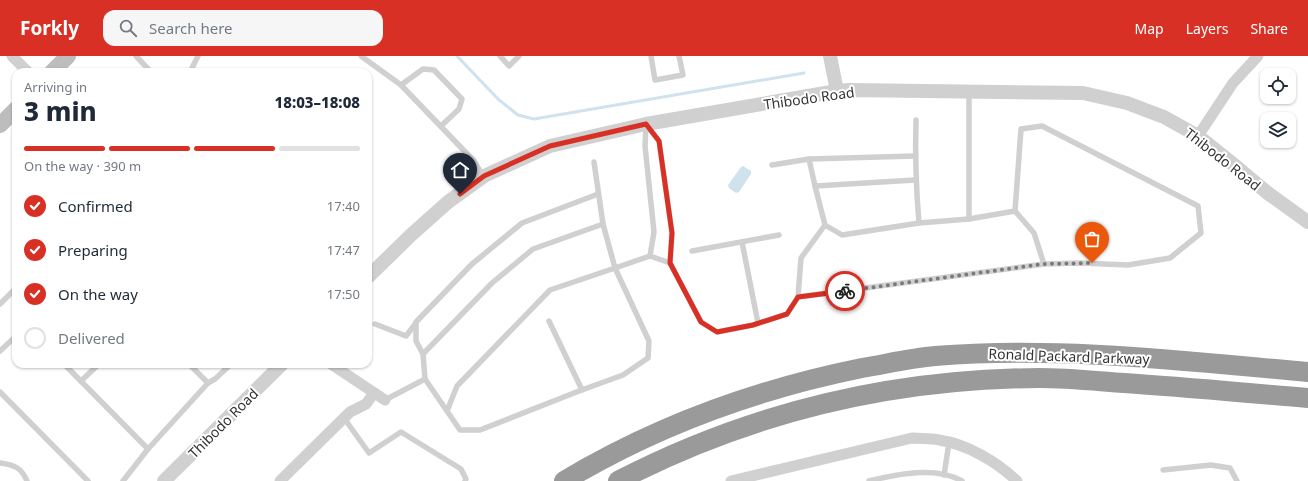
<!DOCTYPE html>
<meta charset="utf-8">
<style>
:root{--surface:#fff;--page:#f6f6f7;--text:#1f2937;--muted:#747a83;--line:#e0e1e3;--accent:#d93025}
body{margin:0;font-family:"Noto Sans",sans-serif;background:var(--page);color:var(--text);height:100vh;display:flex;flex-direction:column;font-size:15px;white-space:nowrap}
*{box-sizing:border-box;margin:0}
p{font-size:13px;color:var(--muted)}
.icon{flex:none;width:22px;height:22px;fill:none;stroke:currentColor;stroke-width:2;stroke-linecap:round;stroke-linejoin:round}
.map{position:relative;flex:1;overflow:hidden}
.details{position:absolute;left:12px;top:12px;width:360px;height:300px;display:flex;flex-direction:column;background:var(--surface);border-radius:12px;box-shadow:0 1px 3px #0004}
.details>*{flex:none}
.controls{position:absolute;left:1260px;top:12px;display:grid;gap:8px}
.controls a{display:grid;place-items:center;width:36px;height:36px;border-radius:8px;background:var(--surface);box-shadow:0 1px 3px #0004;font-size:20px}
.pin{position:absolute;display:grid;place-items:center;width:34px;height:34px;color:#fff;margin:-41px -17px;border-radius:50% 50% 50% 0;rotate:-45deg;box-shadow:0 0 4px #0007}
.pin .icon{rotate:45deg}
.courier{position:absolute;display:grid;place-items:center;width:40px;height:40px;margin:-20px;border:3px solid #d93025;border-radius:50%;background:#fff;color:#222;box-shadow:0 1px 5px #0007}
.overview em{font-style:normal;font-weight:800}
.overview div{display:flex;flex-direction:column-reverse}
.overview{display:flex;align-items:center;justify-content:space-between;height:68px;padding:0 12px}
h1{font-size:26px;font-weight:800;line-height:30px}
.bar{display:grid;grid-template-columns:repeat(4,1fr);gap:6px 4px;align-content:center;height:48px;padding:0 12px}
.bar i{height:5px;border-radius:3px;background:var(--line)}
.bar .active{background:var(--accent)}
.bar p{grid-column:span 4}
ol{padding:0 12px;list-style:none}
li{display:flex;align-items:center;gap:12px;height:44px}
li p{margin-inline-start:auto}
li .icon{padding:4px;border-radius:50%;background:var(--accent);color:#fff;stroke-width:4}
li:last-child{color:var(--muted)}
li i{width:22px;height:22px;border:2px solid var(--line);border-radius:50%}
header{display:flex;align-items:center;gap:24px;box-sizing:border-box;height:56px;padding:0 20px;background:var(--accent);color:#fff}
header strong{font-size:19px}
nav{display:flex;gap:22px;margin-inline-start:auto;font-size:14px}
.search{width:280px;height:36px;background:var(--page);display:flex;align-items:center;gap:10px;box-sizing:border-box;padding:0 14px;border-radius:12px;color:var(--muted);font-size:15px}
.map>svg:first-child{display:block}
.water{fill:#cfe2ee}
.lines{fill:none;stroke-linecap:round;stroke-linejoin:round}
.stream{stroke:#cfe2ee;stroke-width:3}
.service{stroke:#d0d0d0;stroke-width:5.5}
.minor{stroke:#d0d0d0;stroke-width:11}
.tertiary{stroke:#d0d0d0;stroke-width:14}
.secondary{stroke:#bdbdbd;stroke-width:16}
.motorway{stroke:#9a9a9a;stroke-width:20}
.done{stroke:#7a7a7a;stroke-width:4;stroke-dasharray:0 7.2}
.route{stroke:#d93025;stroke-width:5}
.labels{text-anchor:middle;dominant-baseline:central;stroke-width:4;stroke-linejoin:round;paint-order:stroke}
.street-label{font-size:14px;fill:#333;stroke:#fff}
</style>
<header>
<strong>Forkly</strong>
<div class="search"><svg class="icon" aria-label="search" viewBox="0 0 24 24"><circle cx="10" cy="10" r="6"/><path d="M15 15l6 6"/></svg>Search here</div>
<nav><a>Map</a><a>Layers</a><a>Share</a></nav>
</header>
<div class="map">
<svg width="1308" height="425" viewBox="0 0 1308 425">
<rect width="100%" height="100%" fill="#fff"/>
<!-- water -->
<path class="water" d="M 743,110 L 751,115 L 751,118 L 739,136 L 736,137 L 729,132 L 728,129 L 741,111 Z"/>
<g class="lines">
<!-- stream -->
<path class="stream" d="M 457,0 L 498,43 L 518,59 L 534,63 L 804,17"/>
<!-- service -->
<g class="service">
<path d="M 136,0 L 151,16"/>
<path d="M 361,0 L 401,29 L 474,105 L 483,120"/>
<path d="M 500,0 L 509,10 L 519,0"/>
<path d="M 651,0 L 655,24 L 683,19 L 679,0"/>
<path d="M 190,16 L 198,0"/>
<path d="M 401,29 L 423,13 L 434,14 L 462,43 L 459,53 L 441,70"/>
<path d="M 969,36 L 969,163"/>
<path d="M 916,64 C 915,99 916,132 919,167"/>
<path d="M 646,69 L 659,85 L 672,177 L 670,207"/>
<path d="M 646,69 L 645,90 L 654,176 L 650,200"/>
<path d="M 809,103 L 815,130 L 825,169 L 842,179 L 919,167 L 969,163 L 1015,155 L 1034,177 L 1044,208"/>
<path d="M 594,106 L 603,168 L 615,212 L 650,200 L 670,207 L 701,266 L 717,276 L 753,269 L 787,258 L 798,241 L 801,202 L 825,169"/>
<path d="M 772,109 L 809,103 L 915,100"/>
<path d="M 815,130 L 915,124"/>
<path d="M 742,186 L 758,267"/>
<path d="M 692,195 L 779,179"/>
<path d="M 615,212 L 649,285 L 648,302 L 623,319 L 579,335 L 480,374 L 460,374 L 447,355 L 457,330 L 550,234 Z"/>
<path d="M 798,241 L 1044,208 L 1080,207 L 1128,209 L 1170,202 L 1201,177 L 1198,150 L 1042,70 L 1021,73 L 1015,155"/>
<path d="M 0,248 L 16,232"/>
<path d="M 549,265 L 582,334"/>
<path d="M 375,268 L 406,280 L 416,267"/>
<path d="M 0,295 L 16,280"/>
<path d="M 423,298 L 416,285 L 416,266 L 472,208 L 522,167 L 598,138"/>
<path d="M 64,308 L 148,393 L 123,425"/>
<path d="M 189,308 L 208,327"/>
<path d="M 81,325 L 99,308"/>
<path d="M 0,336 L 88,425"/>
<path d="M 385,344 L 425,323"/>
<path d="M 447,355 L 425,323 L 423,298 L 492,227 L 533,193 L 603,168"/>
<path d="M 344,362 L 369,397 L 401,376 L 461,413 L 466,423 L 465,425"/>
<path d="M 148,393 L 208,327 L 215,323 L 231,308"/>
<path d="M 0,407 C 14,409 21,411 27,425"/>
<path d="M 1163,414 L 1211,409 L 1230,412 L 1237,425"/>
<path d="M 944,419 L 949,387"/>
<path d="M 869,425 C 897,418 936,410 962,425"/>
</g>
<!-- minor -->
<g class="minor">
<path d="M 12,0 L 28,16"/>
<path d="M 1198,80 L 1233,27 L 1258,0"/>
<path d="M 331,308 L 385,344"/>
<path d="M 280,425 L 350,356 L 366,348 L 374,337"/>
<path d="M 731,425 L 912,382 C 921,383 930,382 939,384 C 967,388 997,406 1017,425"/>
</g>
<!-- tertiary -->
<g class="tertiary">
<path d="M 830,0 L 837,35"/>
<path d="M 368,221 L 411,179 L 448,146 L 484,120 L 550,90 L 646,68 L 837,35 L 849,34 L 1083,37 L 1127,47 L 1164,61 L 1198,80 L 1233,108 L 1269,138 L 1308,166"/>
<path d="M 164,425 L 282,308"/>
</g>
<!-- secondary -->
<g class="secondary">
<path d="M 52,16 L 68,0"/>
<path d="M 0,69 L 16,53"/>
</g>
<!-- motorway -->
<g class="motorway">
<path d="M 564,425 C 656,370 758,333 862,312 C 886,308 911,302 935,300 C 1059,290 1184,305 1308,316"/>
<path d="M 618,425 C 749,357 891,323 1039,322 C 1067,322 1096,325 1124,327 C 1185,331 1247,337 1308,342"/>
</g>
</g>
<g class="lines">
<!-- done -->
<path class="done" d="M 845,235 L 1044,208 L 1092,207"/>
<!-- route -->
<path class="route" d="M 460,138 L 484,120 L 550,90 L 646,68 L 659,85 L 672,177 L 670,207 L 701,266 L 717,276 L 753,269 L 787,258 L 798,241 L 845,235"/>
</g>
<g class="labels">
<!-- street labels -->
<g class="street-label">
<text transform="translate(809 42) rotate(-8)">Thibodo Road</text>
<text transform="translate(1223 103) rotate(38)">Thibodo Road</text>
<text transform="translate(1069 300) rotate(2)">Ronald Packard Parkway</text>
<text transform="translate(223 367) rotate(-45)">Thibodo Road</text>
</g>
</g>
</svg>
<div class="controls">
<a><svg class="icon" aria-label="locate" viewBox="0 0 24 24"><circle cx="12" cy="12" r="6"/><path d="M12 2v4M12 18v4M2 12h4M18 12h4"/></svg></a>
<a><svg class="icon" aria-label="layers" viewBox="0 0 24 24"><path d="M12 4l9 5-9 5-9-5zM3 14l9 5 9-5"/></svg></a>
</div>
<div class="pin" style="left:1092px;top:207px;background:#ea580c"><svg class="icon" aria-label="bag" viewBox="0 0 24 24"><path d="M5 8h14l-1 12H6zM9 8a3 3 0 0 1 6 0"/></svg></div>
<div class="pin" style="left:460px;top:138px;background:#1f2937"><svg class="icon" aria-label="home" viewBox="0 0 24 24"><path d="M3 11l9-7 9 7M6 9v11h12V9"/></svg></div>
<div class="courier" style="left:845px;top:235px"><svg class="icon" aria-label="bike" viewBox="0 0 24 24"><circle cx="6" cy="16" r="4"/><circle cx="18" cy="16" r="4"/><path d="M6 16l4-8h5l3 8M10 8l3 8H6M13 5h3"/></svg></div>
<section class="details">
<div class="overview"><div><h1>3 min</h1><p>Arriving in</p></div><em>18:03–18:08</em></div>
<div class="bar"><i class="active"></i><i class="active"></i><i class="active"></i><i></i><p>On the way · 390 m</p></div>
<ol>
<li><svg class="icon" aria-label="check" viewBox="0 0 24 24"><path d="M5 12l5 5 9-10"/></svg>Confirmed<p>17:40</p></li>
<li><svg class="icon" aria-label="check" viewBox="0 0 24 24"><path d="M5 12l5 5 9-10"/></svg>Preparing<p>17:47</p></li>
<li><svg class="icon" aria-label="check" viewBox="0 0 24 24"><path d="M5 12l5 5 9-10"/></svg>On the way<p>17:50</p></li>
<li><i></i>Delivered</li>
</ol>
</section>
</div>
